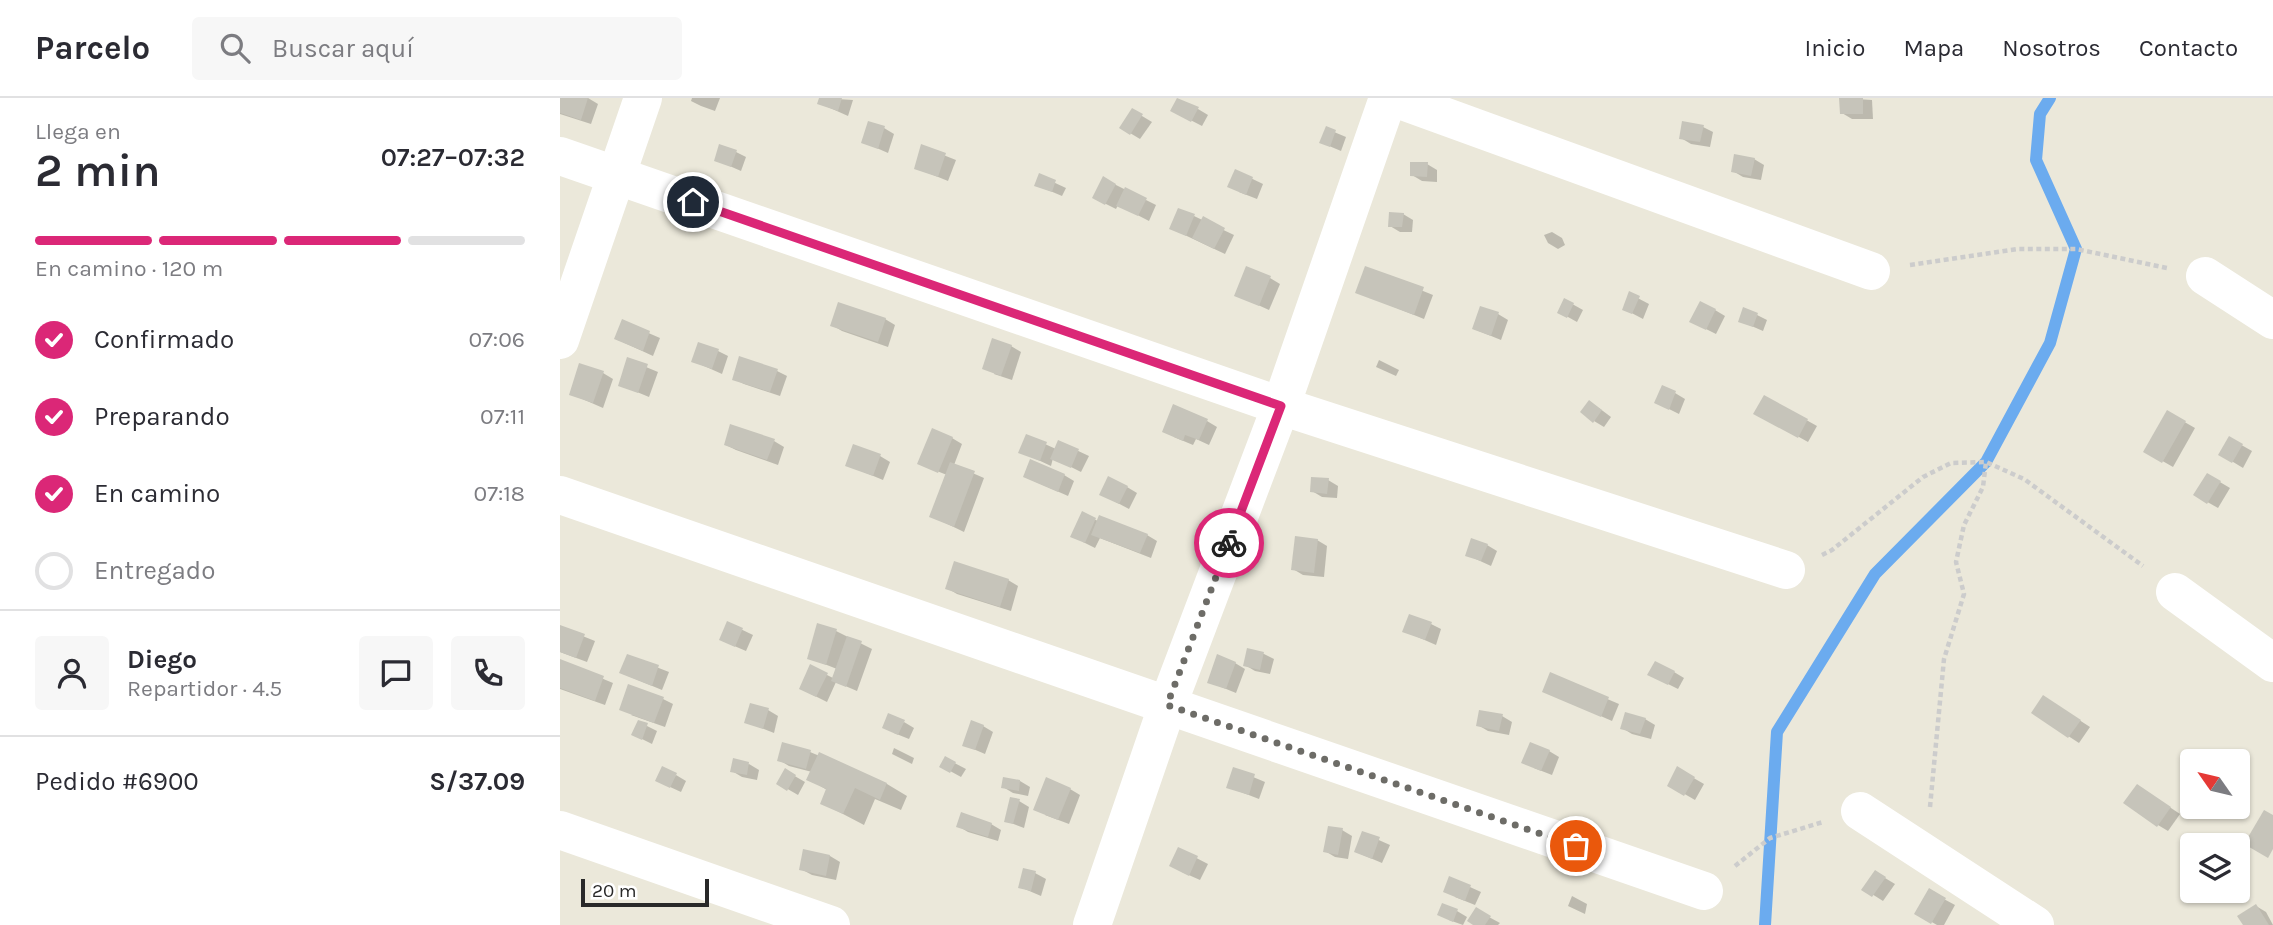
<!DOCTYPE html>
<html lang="es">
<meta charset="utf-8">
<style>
:root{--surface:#fff;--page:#f7f7f7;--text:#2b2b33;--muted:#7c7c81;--line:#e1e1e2;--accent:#db2777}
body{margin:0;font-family:Karla,sans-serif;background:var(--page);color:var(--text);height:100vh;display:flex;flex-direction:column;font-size:26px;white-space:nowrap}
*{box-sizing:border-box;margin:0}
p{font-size:23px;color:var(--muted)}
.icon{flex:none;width:38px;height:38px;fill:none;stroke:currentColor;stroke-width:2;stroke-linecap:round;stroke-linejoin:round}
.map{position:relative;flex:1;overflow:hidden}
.panel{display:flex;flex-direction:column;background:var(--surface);width:560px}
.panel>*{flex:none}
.needle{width:46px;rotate:304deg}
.tools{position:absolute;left:1620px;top:651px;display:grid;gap:14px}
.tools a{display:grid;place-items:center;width:70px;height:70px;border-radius:7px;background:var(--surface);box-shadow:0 2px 5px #0004;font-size:35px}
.scale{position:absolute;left:21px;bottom:18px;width:128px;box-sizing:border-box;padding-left:7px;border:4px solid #292929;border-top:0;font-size:19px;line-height:24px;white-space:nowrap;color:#292929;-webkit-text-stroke:5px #fff;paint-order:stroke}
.pin{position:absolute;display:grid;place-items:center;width:60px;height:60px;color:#fff;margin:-30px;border:4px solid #fff;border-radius:50%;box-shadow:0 2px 7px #0007}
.courier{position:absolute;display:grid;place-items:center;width:70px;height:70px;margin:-35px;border:5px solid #db2777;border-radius:50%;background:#fff;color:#222;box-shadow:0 2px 9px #0007}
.overview em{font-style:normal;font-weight:600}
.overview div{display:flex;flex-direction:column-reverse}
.overview{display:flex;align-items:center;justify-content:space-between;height:119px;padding:0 35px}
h1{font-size:46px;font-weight:600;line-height:52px}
.bar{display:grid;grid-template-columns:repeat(4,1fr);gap:10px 7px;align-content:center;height:84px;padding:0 35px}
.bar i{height:9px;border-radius:5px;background:var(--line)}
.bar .selected{background:var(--accent)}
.bar p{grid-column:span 4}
.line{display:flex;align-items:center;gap:18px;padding:0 35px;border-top:2px solid var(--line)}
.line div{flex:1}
.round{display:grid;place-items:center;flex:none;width:74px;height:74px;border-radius:7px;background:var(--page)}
ol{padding:0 35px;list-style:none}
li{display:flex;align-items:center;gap:21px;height:77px}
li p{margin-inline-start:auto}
li .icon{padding:7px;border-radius:50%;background:var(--accent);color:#fff;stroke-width:4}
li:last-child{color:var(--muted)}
li i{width:38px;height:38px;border:4px solid var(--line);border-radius:50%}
header{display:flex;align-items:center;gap:42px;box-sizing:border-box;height:98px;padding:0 35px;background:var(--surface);border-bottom:2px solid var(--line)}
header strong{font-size:33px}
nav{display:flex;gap:38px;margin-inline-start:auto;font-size:24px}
.search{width:490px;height:63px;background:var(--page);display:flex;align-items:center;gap:18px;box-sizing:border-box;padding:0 24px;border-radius:7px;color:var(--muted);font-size:26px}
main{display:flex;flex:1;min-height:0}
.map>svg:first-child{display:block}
.shadow{fill:#0003}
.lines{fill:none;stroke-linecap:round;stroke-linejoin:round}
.stream{stroke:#6babef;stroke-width:12}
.building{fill:#c6c4ba}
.path{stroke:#ccc;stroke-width:4.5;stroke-dasharray:5 3.5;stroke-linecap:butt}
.minor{stroke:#fff;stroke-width:38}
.done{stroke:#6d6c67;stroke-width:7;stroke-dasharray:0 12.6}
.route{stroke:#db2777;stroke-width:9}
</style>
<header>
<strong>Parcelo</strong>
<div class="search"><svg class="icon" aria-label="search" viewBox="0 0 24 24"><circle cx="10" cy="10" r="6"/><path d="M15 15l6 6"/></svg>Buscar aquí</div>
<nav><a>Inicio</a><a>Mapa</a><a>Nosotros</a><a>Contacto</a></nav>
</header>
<main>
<section class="panel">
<div class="overview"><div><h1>2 min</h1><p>Llega en</p></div><em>07:27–07:32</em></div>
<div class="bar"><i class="selected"></i><i class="selected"></i><i class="selected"></i><i></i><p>En camino · 120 m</p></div>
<ol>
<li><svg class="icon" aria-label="check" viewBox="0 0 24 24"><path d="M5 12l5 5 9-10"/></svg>Confirmado<p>07:06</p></li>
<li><svg class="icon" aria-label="check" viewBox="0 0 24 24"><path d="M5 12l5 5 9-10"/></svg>Preparando<p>07:11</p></li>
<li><svg class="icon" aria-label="check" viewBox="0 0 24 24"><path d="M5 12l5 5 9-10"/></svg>En camino<p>07:18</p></li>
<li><i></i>Entregado</li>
</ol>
<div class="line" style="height:126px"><a class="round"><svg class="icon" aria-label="person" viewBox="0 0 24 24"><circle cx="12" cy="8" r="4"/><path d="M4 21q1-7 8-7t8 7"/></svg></a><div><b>Diego</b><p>Repartidor · 4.5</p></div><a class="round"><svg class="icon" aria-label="chat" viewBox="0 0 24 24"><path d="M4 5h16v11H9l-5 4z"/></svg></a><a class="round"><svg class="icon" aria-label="phone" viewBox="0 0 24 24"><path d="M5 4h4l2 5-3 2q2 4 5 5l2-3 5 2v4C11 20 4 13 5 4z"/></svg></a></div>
<div class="line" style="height:91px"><div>Pedido #6900</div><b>S/37.09</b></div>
</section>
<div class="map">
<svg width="1713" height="827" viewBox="0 0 1713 827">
<rect width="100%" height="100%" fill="#ebe8da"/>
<!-- shadow -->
<g class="shadow">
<path d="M 0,0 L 28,0 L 38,6 L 31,26 L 0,16 Z"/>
<path d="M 132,0 L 160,0 L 155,13 L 141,8 L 131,3 Z"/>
<path d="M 261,0 L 293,2 L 288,18 L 259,5 Z"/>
<path d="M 1281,0 L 1312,2 L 1313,21 L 1292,21 L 1282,15 Z"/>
<path d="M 638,11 L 648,17 L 642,28 L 613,13 Z"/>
<path d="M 572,12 L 592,24 L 580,41 L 570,35 Z"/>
<path d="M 1143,29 L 1153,34 L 1150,49 L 1131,46 L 1121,40 Z"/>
<path d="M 324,30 L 334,36 L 328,55 L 303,44 Z"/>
<path d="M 767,31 L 786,39 L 781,53 L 762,45 Z"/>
<path d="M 363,49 L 396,62 L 388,83 L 356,70 Z"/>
<path d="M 176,54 L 186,59 L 181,73 L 156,62 Z"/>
<path d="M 1194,61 L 1204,67 L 1201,82 L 1183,79 L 1173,73 Z"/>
<path d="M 867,66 L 877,72 L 877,84 L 862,83 L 852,77 Z"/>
<path d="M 676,73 L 703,86 L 697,101 L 679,94 Z"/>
<path d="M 480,78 L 506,90 L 502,98 L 476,87 Z"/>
<path d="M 544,81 L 596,107 L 589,123 L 558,107 L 556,111 L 544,105 Z"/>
<path d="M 843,116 L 853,122 L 852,134 L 840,134 L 830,128 Z"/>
<path d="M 634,118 L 674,137 L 665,156 L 612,131 Z"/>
<path d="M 992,134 L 1002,140 L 1005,147 L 998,151 L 988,145 L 984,137 Z"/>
<path d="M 806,170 L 873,197 L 864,221 L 797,194 Z"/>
<path d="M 710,180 L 720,186 L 709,212 L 676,197 Z"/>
<path d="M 1070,196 L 1089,206 L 1083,221 L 1064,211 Z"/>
<path d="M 1005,202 L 1023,212 L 1017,224 L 999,214 Z"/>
<path d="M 1155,212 L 1165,218 L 1156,236 L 1142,229 Z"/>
<path d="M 938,216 L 948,222 L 941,242 L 914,231 Z"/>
<path d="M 1197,217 L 1207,222 L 1203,233 L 1180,223 Z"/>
<path d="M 325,221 L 335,227 L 328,249 L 282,233 L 272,227 Z"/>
<path d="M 63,224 L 100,240 L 93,258 L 56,241 Z"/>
<path d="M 451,248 L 461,254 L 452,282 L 434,276 Z"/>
<path d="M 158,253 L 168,258 L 162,276 L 133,263 Z"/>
<path d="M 69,262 L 98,274 L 89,299 L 60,287 Z"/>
<path d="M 819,262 L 839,272 L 836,278 L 816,269 Z"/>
<path d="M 217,273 L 227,278 L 220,298 L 184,286 L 174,281 Z"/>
<path d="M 43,275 L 53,281 L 43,310 L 11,296 Z"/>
<path d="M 1115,295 L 1125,301 L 1119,316 L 1107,310 Z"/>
<path d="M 1205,299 L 1257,328 L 1248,344 L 1196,315 Z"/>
<path d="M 1039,310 L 1051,319 L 1044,329 L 1034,323 Z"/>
<path d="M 1607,314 L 1635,330 L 1613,369 L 1585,353 Z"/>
<path d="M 647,323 L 657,329 L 649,347 L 636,341 L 633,347 L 614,339 Z"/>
<path d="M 467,338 L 496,351 L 499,344 L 529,358 L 521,374 L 493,360 L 491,368 L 461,354 Z"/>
<path d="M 392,340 L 402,346 L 394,367 L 424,380 L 404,434 L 371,418 L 387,377 L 359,366 Z"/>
<path d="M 1669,340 L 1692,353 L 1683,370 L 1660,356 Z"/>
<path d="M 214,343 L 224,349 L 218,367 L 176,352 L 166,347 Z"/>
<path d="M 320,358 L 330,364 L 323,382 L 287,367 Z"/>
<path d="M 504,377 L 514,383 L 508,398 L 465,379 Z"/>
<path d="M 1648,377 L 1670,390 L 1658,410 L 1635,397 Z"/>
<path d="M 768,382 L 778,388 L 777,400 L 762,399 L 752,393 Z"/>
<path d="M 567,389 L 577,395 L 569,411 L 552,402 Z"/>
<path d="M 522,416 L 538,423 L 587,437 L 597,443 L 591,460 L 540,440 L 535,450 L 523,444 Z"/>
<path d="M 757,442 L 767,448 L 764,479 L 743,477 L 733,471 Z"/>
<path d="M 927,447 L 937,453 L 931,468 L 907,457 Z"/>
<path d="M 448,482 L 458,488 L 451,513 L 397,496 L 387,490 Z"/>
<path d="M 168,525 L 193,537 L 186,553 L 172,547 Z"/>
<path d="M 871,526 L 881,531 L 876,547 L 844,533 Z"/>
<path d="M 258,527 L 276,533 L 312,551 L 297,593 L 276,584 L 267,604 L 251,596 L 251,569 L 273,580 L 277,571 L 249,560 Z"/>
<path d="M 0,529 L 35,543 L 27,564 L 0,554 Z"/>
<path d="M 689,552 L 704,556 L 714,561 L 710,576 L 695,573 L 685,567 Z"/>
<path d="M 68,558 L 109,574 L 102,592 L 61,575 Z"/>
<path d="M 0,563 L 53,585 L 45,607 L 0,591 Z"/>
<path d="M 675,565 L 685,571 L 676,595 L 649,584 Z"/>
<path d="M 1114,574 L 1124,580 L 1118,591 L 1100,582 Z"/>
<path d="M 991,577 L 1059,606 L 1052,623 L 984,593 Z"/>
<path d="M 103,601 L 113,606 L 105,629 L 71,617 Z"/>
<path d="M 1493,605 L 1530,629 L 1519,645 L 1473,615 Z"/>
<path d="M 208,612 L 218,618 L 214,635 L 186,624 Z"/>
<path d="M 942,618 L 952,624 L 949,637 L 928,633 L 918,627 Z"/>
<path d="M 1085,621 L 1095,627 L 1091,641 L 1072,636 L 1062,630 Z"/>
<path d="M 79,624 L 97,633 L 92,646 L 74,637 Z"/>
<path d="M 344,624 L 354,630 L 349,641 L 334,635 Z"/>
<path d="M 423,628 L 433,634 L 425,656 L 404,647 Z"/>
<path d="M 334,650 L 354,660 L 352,666 L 332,656 Z"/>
<path d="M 989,653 L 999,659 L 992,677 L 974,670 Z"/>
<path d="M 250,654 L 327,686 L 347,698 L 341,712 L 315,701 L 304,727 L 262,705 L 267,692 L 249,681 L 252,674 L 229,668 L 219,662 Z"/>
<path d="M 385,660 L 406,671 L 401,679 L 381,668 Z"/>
<path d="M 189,666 L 199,672 L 197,682 L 182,679 L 172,673 Z"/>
<path d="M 674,671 L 705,684 L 699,701 L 668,689 Z"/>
<path d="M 1118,671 L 1144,686 L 1135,702 L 1109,687 Z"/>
<path d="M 226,673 L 245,684 L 238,697 L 219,686 Z"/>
<path d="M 116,677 L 126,683 L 121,694 L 108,688 Z"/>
<path d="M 460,683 L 470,689 L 468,698 L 453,695 L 443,689 Z"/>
<path d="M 510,691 L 520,697 L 509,726 L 485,717 Z"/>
<path d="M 1587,694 L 1620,716 L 1608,733 L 1598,727 Z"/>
<path d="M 459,703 L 469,709 L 464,730 L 446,723 Z"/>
<path d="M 431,726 L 441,732 L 438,743 L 408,734 L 398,728 Z"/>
<path d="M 782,732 L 792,738 L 788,761 L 775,759 L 765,753 Z"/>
<path d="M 803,735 L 830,747 L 822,765 L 796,754 Z"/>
<path d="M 619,751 L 648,766 L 640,782 L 622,774 Z"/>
<path d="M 245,753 L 270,758 L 280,764 L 276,782 L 252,777 L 241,771 Z"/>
<path d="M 475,775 L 486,781 L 481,798 L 460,789 Z"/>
<path d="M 890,780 L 921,794 L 915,807 L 895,799 Z"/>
<path d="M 1325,780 L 1335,786 L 1323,803 L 1304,791 Z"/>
<path d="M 1369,793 L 1395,807 L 1384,827 L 1377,827 L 1356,815 Z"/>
<path d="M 1012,798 L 1027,806 L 1025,816 L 1008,808 Z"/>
<path d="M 1696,808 L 1706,814 L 1713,827 L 1685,827 Z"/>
<path d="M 916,812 L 940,825 L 938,827 L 917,827 Z"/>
<path d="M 897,813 L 907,819 L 903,827 L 889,822 Z"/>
</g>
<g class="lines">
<!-- stream -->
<path class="stream" d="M 1205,827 L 1217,634 L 1315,476 L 1426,364 L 1490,245 L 1516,151 L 1476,62 L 1480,16 L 1490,0"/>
</g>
<!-- building -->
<g class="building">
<path d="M 0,0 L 28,0 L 21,22 L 0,15 Z"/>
<path d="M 259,0 L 282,0 L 278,13 L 257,6 Z"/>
<path d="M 617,0 L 639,9 L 631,24 L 610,13 Z"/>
<path d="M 1279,0 L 1303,0 L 1303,16 L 1280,16 Z"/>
<path d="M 572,10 L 583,16 L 570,37 L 559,30 Z"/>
<path d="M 308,23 L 325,28 L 318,51 L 301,45 Z"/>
<path d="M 1122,23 L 1144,27 L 1140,44 L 1119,41 Z"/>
<path d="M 766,28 L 776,32 L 770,49 L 759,45 Z"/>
<path d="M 159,46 L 177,52 L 171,69 L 154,63 Z"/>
<path d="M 361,46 L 386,55 L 378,79 L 354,71 Z"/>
<path d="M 1174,56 L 1195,60 L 1191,78 L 1171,74 Z"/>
<path d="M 850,64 L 868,64 L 867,79 L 850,78 Z"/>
<path d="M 675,71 L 693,79 L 686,97 L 667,89 Z"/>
<path d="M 479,75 L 496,82 L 492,94 L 474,88 Z"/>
<path d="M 543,78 L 556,86 L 545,107 L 532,100 Z"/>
<path d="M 565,89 L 587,100 L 578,118 L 556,108 Z"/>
<path d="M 618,110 L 635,116 L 626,138 L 609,131 Z"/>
<path d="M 829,114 L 844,115 L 842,129 L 828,129 Z"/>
<path d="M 643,118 L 665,130 L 654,151 L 632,140 Z"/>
<path d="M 686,168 L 711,178 L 699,208 L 674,198 Z"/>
<path d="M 805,168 L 864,189 L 854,217 L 795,195 Z"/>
<path d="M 1069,193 L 1080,198 L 1072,216 L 1062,212 Z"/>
<path d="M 1004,200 L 1014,205 L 1007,220 L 997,215 Z"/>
<path d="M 1140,203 L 1156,211 L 1146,232 L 1129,224 Z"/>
<path d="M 278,204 L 326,220 L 318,244 L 270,228 Z"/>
<path d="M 920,208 L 939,214 L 931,238 L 912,231 Z"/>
<path d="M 1183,209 L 1198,215 L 1193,229 L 1178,224 Z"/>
<path d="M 62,221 L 90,233 L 83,253 L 54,241 Z"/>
<path d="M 432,240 L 452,247 L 441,278 L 422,271 Z"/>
<path d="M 138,244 L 159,251 L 152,271 L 131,264 Z"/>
<path d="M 179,258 L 218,271 L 210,294 L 172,282 Z"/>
<path d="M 67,259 L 88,266 L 78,295 L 58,288 Z"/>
<path d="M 19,265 L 44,273 L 33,305 L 9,297 Z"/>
<path d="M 1102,287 L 1116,293 L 1109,312 L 1094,305 Z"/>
<path d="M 1204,297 L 1248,321 L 1238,340 L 1193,316 Z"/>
<path d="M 1029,302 L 1042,312 L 1033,325 L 1020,314 Z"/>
<path d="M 613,306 L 648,321 L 639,342 L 625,337 L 623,343 L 602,334 Z"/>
<path d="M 1607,312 L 1626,323 L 1602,365 L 1583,354 Z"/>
<path d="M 170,326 L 215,341 L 207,362 L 164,347 Z"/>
<path d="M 372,330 L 393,339 L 378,375 L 357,366 Z"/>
<path d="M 466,336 L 487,344 L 480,363 L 458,355 Z"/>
<path d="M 1669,338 L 1683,346 L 1672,365 L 1658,357 Z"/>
<path d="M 498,342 L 519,351 L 511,370 L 490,361 Z"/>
<path d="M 293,346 L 321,356 L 313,378 L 285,368 Z"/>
<path d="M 470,361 L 505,376 L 498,394 L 463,379 Z"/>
<path d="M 390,364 L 415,373 L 394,429 L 369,419 Z"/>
<path d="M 1647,375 L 1661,383 L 1647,406 L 1633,397 Z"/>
<path d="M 548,378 L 568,388 L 559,406 L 539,397 Z"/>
<path d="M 751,379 L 769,380 L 767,396 L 750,394 Z"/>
<path d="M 522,413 L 536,420 L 525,445 L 510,439 Z"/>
<path d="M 539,417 L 588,436 L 580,455 L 531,437 Z"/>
<path d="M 735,438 L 758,441 L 754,475 L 731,472 Z"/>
<path d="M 911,440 L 928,446 L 921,463 L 905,458 Z"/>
<path d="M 394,463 L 449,481 L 440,509 L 385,491 Z"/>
<path d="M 849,516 L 872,524 L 865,542 L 842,534 Z"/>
<path d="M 167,523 L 183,530 L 175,549 L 159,542 Z"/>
<path d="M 257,525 L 277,531 L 266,567 L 247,561 Z"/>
<path d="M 0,527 L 25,536 L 16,560 L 0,554 Z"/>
<path d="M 287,538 L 302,543 L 286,589 L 271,583 Z"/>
<path d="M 687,550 L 704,554 L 700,572 L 683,568 Z"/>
<path d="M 67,556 L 99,567 L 92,588 L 59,575 Z"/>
<path d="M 657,556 L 676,564 L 666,591 L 647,585 Z"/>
<path d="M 0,561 L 44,578 L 35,603 L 0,590 Z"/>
<path d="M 1095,563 L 1115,573 L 1108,587 L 1087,577 Z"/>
<path d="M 250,566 L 268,575 L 256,599 L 239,591 Z"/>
<path d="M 990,574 L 1049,599 L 1041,619 L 982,594 Z"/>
<path d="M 68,586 L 104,599 L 94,625 L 59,612 Z"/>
<path d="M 1483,597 L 1521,622 L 1508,640 L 1471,615 Z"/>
<path d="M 190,605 L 209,610 L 203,631 L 184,625 Z"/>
<path d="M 919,612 L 943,616 L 939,633 L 916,628 Z"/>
<path d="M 1065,614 L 1086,620 L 1080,636 L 1060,631 Z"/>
<path d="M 328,615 L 345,622 L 338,637 L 322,630 Z"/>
<path d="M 78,622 L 88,625 L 82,642 L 71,637 Z"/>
<path d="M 411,622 L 424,627 L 415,652 L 402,648 Z"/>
<path d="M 222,644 L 251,652 L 246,671 L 217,663 Z"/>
<path d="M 970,644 L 990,652 L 981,673 L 961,665 Z"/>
<path d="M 259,654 L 327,685 L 320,702 L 295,690 L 283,716 L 260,706 L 266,691 L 246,682 Z"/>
<path d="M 385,658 L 396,664 L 390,675 L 379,669 Z"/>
<path d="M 173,660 L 189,664 L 187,677 L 170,674 Z"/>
<path d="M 102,668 L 117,675 L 110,690 L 95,683 Z"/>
<path d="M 1117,668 L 1135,679 L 1124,698 L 1107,688 Z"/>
<path d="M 673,669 L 695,676 L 689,697 L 666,690 Z"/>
<path d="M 225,670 L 236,677 L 227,693 L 216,686 Z"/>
<path d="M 443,679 L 460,682 L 459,693 L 441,690 Z"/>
<path d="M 486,679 L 511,690 L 498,722 L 473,712 Z"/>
<path d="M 1577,686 L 1611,709 L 1597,729 L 1563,705 Z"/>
<path d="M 450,699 L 460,701 L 453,726 L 444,724 Z"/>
<path d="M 1704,712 L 1713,717 L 1713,751 L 1708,760 L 1684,746 Z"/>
<path d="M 401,714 L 432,725 L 428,739 L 396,729 Z"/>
<path d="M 768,728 L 783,730 L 778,757 L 763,754 Z"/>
<path d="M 802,733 L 820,739 L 812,761 L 794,754 Z"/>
<path d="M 618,749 L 638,758 L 629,778 L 609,768 Z"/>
<path d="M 243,751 L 270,757 L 266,778 L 239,772 Z"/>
<path d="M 463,770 L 476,773 L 471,793 L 458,790 Z"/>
<path d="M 1315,772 L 1326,779 L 1312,799 L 1301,792 Z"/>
<path d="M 889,778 L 911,787 L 905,803 L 883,794 Z"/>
<path d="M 1369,790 L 1386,800 L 1371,826 L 1354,816 Z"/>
<path d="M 882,805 L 898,811 L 893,824 L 877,817 Z"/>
<path d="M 1696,806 L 1709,827 L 1683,827 L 1677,818 Z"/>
<path d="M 916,809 L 931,818 L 925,827 L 913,827 L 907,823 Z"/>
</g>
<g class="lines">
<!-- path -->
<g class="path">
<path d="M 1350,167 L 1457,151 L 1516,151 L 1607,170"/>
<path d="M 1262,457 L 1272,452 L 1363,379 L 1391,365 L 1426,364 L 1464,381 L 1583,468"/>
<path d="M 1370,709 L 1384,561 L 1404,496 L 1396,464 L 1404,427 L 1423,389 L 1426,364"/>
<path d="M 1175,768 L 1210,740 L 1263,724"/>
</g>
<!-- minor -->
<g class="minor">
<path d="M 834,0 L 1311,173"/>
<path d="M 0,58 L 721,308 L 1226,472"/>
<path d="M 1645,178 L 1713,222"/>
<path d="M 0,242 L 83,0"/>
<path d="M 0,397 L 1144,793"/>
<path d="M 1615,494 L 1713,565"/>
<path d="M 1300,713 L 1475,827"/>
<path d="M 0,732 L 271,827"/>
<path d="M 532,827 L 608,606 L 721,308 L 828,0"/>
</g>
</g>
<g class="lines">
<!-- done -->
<path class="done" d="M 669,445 L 607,607 L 1016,748"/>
<!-- route -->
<path class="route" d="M 133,104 L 721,308 L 669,445"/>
</g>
</svg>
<div class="tools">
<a><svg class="needle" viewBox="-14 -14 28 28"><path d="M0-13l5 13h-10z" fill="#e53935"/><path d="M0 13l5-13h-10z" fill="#7c7c81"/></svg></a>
<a><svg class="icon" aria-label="layers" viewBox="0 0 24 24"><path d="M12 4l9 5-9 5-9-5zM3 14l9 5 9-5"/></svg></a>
</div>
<div class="scale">20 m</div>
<div class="pin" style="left:1016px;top:748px;background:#ea580c"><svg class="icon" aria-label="bag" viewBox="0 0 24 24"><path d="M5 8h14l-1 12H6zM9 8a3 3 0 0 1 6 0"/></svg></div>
<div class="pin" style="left:133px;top:104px;background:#1f2937"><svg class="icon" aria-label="home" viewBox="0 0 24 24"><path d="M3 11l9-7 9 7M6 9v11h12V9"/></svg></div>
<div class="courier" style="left:669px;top:445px"><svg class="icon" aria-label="bike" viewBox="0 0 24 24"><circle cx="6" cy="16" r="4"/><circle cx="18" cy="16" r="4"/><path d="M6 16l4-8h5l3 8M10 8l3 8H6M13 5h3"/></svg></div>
</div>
</main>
